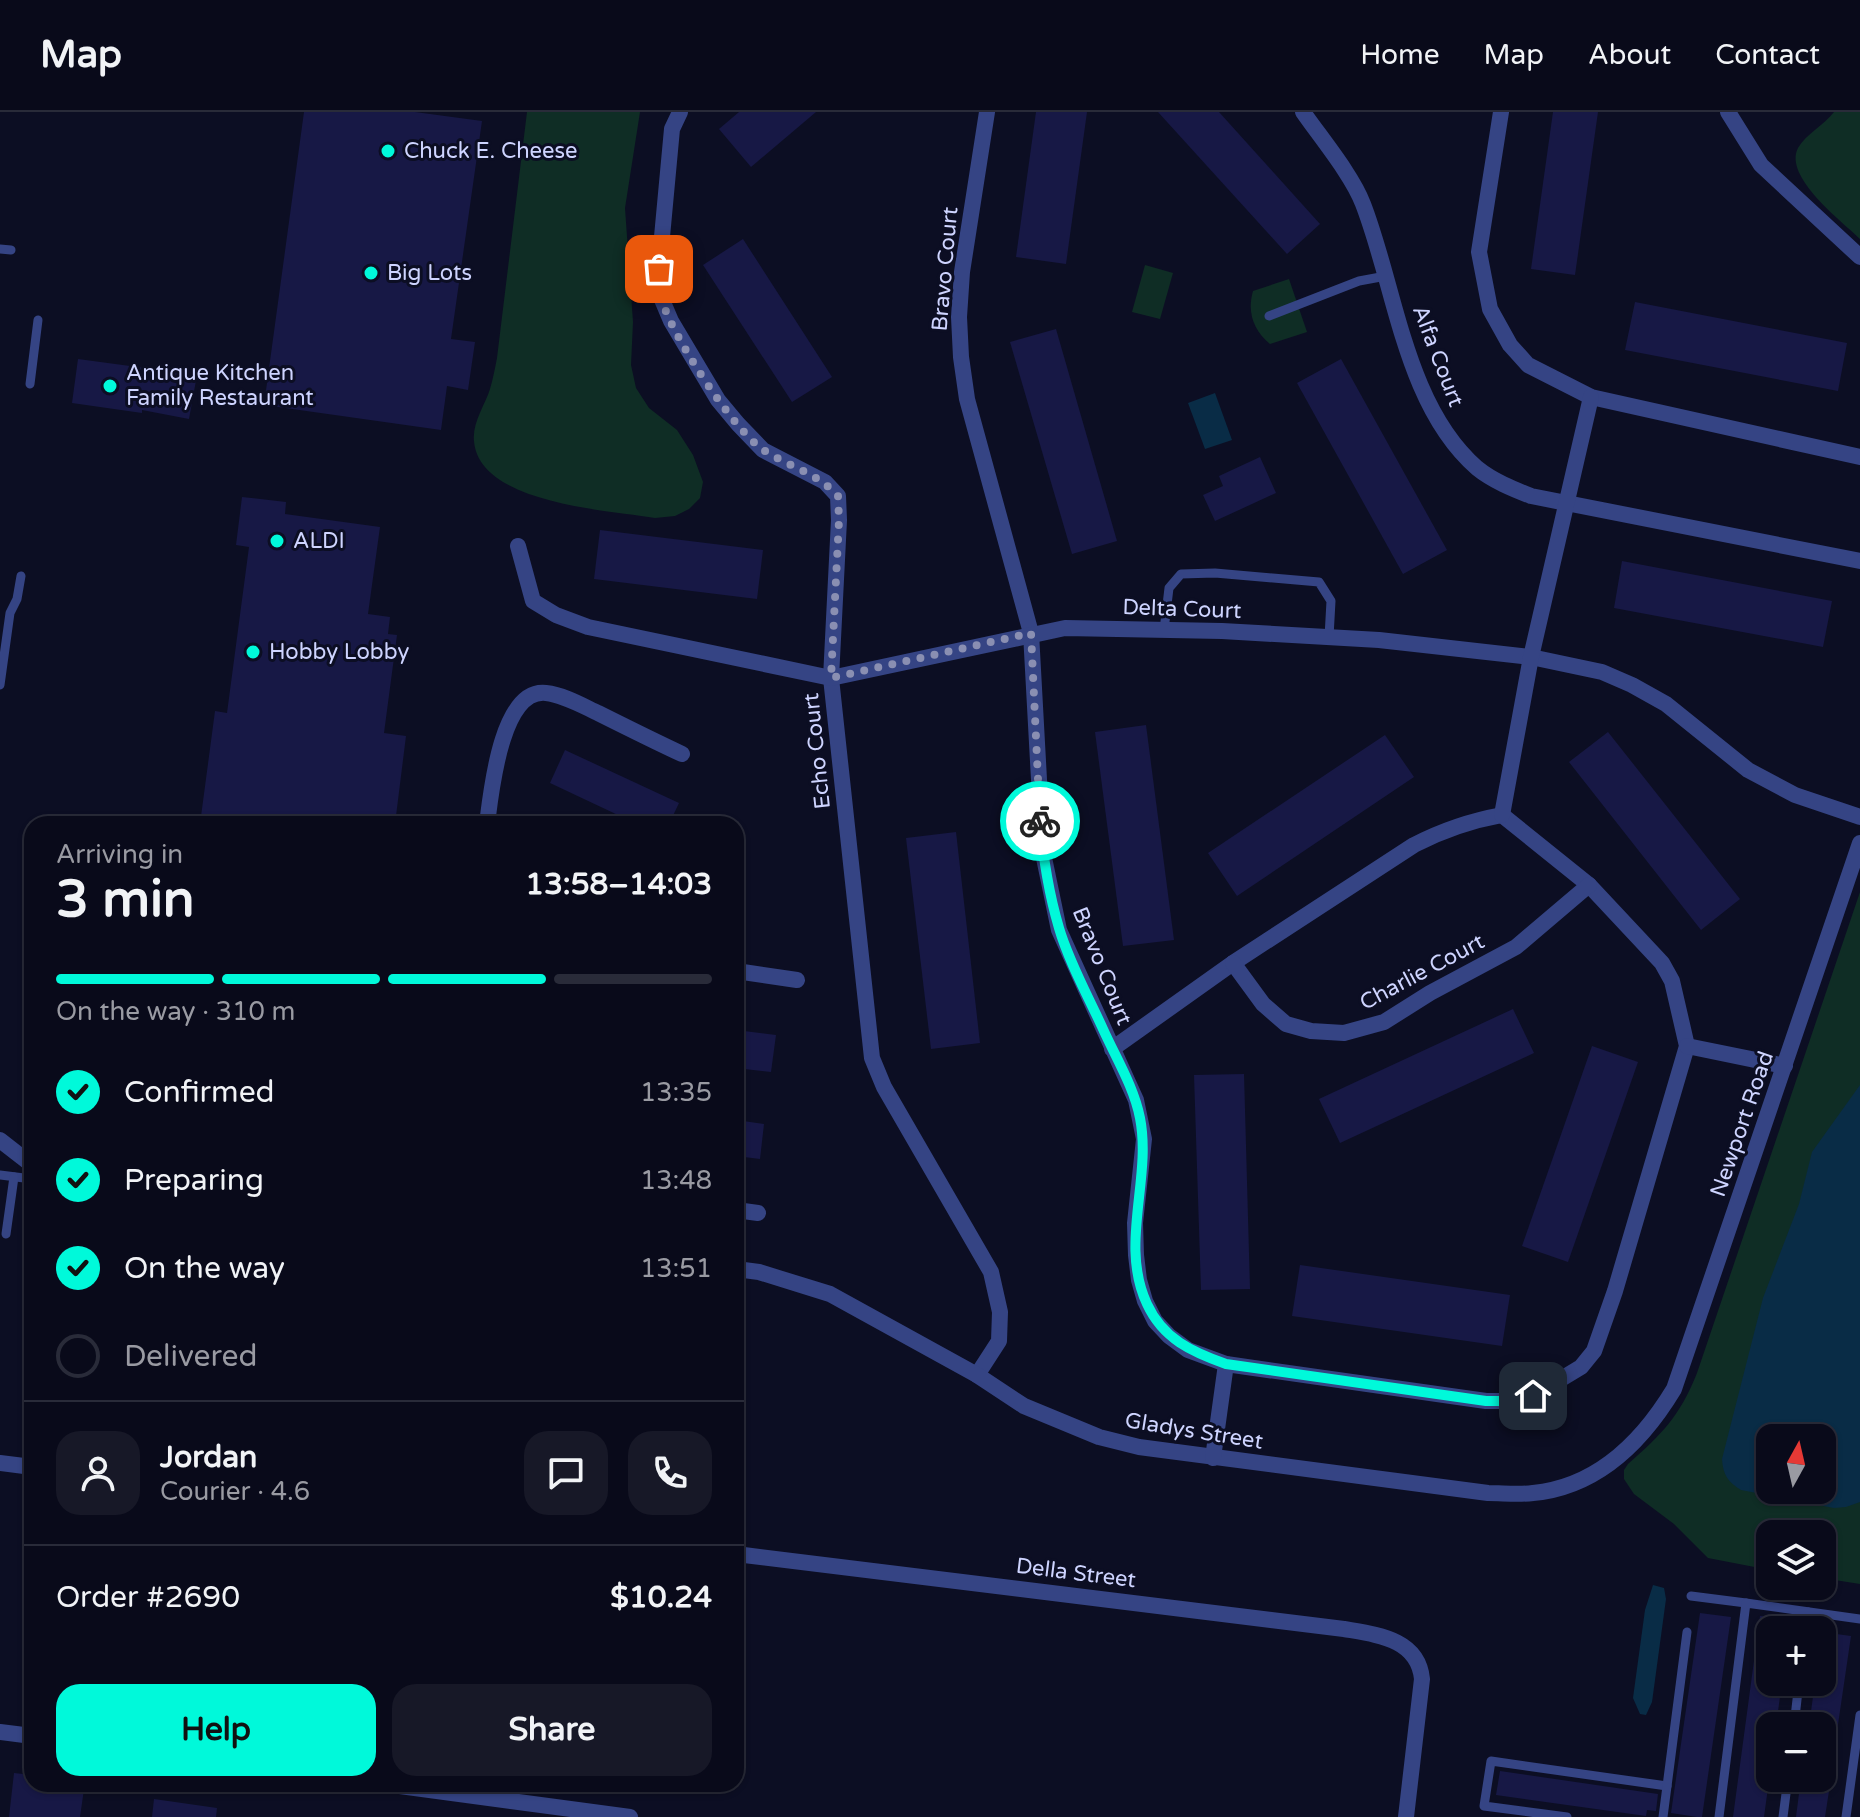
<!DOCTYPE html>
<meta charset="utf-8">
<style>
:root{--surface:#090a1a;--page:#171827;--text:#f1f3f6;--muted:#999aa2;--line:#292b39;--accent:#00f9da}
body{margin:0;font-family:"Varela Round",sans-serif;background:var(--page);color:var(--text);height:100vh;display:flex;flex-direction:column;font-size:30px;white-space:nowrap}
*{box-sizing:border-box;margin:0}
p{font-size:26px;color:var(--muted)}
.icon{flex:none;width:44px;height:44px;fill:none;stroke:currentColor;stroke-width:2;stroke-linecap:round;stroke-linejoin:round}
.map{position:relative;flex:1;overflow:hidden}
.drawer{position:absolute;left:24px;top:704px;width:720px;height:976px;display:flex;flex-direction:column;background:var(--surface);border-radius:24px;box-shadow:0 2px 6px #0004,0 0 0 2px var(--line)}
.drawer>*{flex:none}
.needle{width:52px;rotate:8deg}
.fabs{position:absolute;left:1756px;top:1312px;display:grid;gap:16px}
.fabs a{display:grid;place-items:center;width:80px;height:80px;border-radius:16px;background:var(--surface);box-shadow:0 2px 6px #0004,0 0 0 2px var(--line);font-size:40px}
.pin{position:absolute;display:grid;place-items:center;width:68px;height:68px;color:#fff;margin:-34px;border-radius:16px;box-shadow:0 4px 12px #0006}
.courier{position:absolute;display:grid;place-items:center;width:80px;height:80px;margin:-40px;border:6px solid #00f9da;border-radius:50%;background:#fff;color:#222;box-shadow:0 2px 10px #0007}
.summary em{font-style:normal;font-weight:700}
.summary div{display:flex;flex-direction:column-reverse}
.summary{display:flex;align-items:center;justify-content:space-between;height:136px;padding:0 32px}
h1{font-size:52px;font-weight:700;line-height:60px}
.bar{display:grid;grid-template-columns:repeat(4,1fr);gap:12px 8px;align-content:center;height:96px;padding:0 32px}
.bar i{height:10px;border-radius:6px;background:var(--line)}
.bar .current{background:var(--accent)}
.bar p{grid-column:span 4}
.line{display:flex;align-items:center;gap:20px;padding:0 32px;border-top:2px solid var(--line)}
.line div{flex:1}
.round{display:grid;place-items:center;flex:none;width:84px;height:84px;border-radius:24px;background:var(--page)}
ol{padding:0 32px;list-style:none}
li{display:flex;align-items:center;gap:24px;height:88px}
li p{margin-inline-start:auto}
li .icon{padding:8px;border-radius:50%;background:var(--accent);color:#111;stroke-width:4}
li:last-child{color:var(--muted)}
li i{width:44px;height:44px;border:4px solid var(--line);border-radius:50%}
.primary-button{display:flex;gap:16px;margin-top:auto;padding:16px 32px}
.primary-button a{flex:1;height:92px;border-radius:24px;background:var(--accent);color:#111;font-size:32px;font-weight:700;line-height:92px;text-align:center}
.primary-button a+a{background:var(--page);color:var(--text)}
header{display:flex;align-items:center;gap:48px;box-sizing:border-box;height:112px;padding:0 40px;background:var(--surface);border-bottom:2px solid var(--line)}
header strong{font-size:38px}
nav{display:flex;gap:44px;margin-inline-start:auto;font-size:28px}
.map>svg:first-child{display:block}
.green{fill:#0f2d25;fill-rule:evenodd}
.water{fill:#092c46;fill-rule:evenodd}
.building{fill:#171845}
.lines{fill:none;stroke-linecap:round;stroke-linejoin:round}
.service{stroke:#354484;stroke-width:9}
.minor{stroke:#354484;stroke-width:16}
.done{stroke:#8a8fb2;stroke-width:8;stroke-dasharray:0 14.4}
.route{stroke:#00f9da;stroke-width:10}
.poi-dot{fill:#00f9da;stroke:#0c0e23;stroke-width:3}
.labels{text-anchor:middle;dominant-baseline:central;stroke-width:6;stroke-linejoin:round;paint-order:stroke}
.poi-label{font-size:22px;fill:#ced4ff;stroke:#0c0e23;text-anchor:start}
.street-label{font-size:22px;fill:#ced4ff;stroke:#0c0e23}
</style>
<header>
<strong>Map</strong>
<nav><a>Home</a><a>Map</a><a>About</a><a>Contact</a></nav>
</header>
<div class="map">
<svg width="1860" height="1705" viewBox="0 0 1860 1705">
<rect width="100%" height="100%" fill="#0c0e23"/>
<!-- green -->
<g class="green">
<path d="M 527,0 L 640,0 L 625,96 L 633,210 L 631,253 L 636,276 L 649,296 L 677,318 L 693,343 L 703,370 L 700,386 L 689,397 L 675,404 L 655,406 C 608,398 479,392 474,329 C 472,311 485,293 490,277 C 493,267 495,256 497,246 Z"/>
<path d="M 1834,0 L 1860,0 L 1860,127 C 1842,109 1783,65 1798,36 C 1806,22 1824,13 1834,0 Z"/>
<path d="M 1145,153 L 1173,161 L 1160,207 L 1132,200 Z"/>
<path d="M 1289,167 L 1307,220 L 1270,232 C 1253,218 1247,200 1253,179 Z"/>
<path d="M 1860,780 L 1860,1472 L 1822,1466 L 1822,1422 L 1770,1422 L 1770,1458 L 1708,1446 L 1674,1412 L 1634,1382 L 1624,1367 L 1624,1358 L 1628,1352 C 1662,1322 1680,1304 1697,1261 ZM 1770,1326 L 1822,1326 L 1822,1378 L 1770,1378 Z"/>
</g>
<!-- water -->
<g class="water">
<path d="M 1215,281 L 1232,328 L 1205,337 L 1188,291 Z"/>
<path d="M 1860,973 L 1860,1390 L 1846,1395 L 1834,1396 L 1741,1378 C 1728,1370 1723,1363 1722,1347 L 1763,1186 L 1799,1092 L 1812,1040 ZM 1770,1326 L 1822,1326 L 1822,1378 L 1770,1378 Z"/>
<path d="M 1653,1473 L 1664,1476 L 1666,1487 L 1652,1590 L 1646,1603 L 1640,1602 L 1633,1586 L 1645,1498 Z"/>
</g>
<!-- building -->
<g class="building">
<path d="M 304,0 L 415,0 L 482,9 L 451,227 L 475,230 L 468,278 L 447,274 L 441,318 L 264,293 Z"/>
<path d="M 739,0 L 816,0 L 751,55 L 719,17 Z"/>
<path d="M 1036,0 L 1087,0 L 1066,152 L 1016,145 Z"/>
<path d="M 1158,0 L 1219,0 L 1320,112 L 1287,142 Z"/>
<path d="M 1553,0 L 1598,0 L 1575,163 L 1531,157 Z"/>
<path d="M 743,127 L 832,265 L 792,290 L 703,153 Z"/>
<path d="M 1635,190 L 1847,231 L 1838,279 L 1625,238 Z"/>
<path d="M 1056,217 L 1117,429 L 1072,442 L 1010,230 Z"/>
<path d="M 78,247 L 197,263 L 189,307 L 142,298 L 142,301 L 72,291 Z"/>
<path d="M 1341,247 L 1447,438 L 1403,462 L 1297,271 Z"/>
<path d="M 1260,345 L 1276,381 L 1215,409 L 1203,383 L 1223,374 L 1219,364 Z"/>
<path d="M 242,385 L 286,390 L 285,402 L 380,415 L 368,502 L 390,505 L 388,522 L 397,523 L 384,621 L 406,624 L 395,712 L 200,712 L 215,599 L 227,601 L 249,435 L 236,433 Z"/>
<path d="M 600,418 L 763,438 L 757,487 L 594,467 Z"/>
<path d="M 1622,449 L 1832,489 L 1823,535 L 1614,496 Z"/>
<path d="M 1146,613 L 1174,828 L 1123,834 L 1095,620 Z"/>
<path d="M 1608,620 L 1740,787 L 1701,818 L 1569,650 Z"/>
<path d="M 1385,623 L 1414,665 L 1237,784 L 1208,741 Z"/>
<path d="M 565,638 L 679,691 L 669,712 L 637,712 L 550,671 Z"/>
<path d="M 956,720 L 980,931 L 931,937 L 906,726 Z"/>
<path d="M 1513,897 L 1534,941 L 1340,1031 L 1319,987 Z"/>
<path d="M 736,918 L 776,923 L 771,960 L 736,956 Z"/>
<path d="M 1592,934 L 1638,950 L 1568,1150 L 1522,1134 Z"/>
<path d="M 1244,962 L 1250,1177 L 1201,1178 L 1194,963 Z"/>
<path d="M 736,1008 L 764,1012 L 760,1047 L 736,1044 Z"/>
<path d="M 1300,1153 L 1510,1183 L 1502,1234 L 1292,1204 Z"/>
<path d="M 1700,1501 L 1731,1505 L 1702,1705 L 1697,1705 L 1671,1701 Z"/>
<path d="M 1760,1504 L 1770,1505 L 1770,1570 L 1782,1570 L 1776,1614 L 1770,1614 L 1770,1661 L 1764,1705 L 1733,1705 Z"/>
<path d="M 1822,1520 L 1851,1524 L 1831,1660 L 1822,1660 L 1822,1614 L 1809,1614 L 1815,1570 L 1822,1570 Z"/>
<path d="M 1500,1659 L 1658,1682 L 1656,1699 L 1647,1698 L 1646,1704 L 1496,1683 Z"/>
<path d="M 14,1661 L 32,1663 L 32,1672 L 79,1672 L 79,1676 L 84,1677 L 80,1705 L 9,1705 Z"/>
<path d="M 1801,1666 L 1831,1666 L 1825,1705 L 1796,1705 Z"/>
<path d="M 154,1687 L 217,1696 L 216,1705 L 152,1705 Z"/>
</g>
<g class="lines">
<!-- service -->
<g class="service">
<path d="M 0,137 L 11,138"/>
<path d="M 1269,204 L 1359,169 L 1386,164"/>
<path d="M 30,272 L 38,208"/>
<path d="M 1164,518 L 1169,476 L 1181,462 L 1215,461 L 1319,470 L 1331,489 L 1329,525"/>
<path d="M 0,573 L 10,501 L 17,487 L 21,464"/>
<path d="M 0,1063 L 32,1067"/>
<path d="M 6,1122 L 14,1065"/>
<path d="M 1691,1484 L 1746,1491"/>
<path d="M 1805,1518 L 1808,1500"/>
<path d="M 1794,1614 L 1799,1570"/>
<path d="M 1567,1705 L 1484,1694 L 1491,1649 L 1667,1674"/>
<path d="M 1663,1705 L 1687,1520"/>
<path d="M 1719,1705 L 1746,1491 L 1860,1507"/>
<path d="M 1783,1705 L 1788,1666"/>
<path d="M 1846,1705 L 1860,1603"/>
</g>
<!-- minor -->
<g class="minor">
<path d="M 680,0 L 672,17 L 659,157 L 660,183 L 671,209 L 718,288 L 738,312 L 763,338 L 825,370 L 838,384 L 839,408 L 831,566 L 872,946 L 884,975 L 991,1160 L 1000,1200 L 999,1229 L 977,1263"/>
<path d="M 987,0 L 962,160 L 959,205 L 961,245 L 967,287 L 1031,521 L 1043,741 L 1059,818 L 1136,988 L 1144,1027 L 1135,1111 L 1136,1143 L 1139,1168 L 1145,1189 L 1155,1209 L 1169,1224 L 1188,1238 L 1226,1252 L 1486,1289 L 1512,1289 L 1533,1284 L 1581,1255 L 1594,1239 L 1615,1179 L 1687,934 L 1672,869 L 1662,851 L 1589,773 L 1502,703 C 1469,709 1443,718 1414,733 L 1233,851 L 1112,937"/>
<path d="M 1303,0 C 1321,26 1352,63 1363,92 C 1396,177 1405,293 1477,356 C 1493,369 1513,377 1531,384 L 1860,449"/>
<path d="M 1501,0 L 1479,140 L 1490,197 L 1510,233 L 1528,253 L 1591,285 L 1860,345"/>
<path d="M 1728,0 L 1761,53 L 1860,145"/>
<path d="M 518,434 L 533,489 L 556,503 L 588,515 L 831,566 L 1065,516 L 1222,519 L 1379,528 L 1531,545 L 1602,560 L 1632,573 L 1666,592 L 1748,658 L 1795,683 L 1860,705"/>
<path d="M 1502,703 L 1531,545 L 1591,285"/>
<path d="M 487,712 C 491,681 501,576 546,581 C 564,583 583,594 598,601 C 626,615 654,629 682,642"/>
<path d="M 1233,851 L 1263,892 L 1286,912 L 1311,919 L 1344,921 L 1384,910 L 1430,881 L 1516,835 L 1589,773"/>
<path d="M 736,859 L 797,868"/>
<path d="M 1687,934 L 1785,954"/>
<path d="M 0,1028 L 32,1053"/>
<path d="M 736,1098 L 758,1101"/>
<path d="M 736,1157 L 759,1160 L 830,1182 L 977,1263 L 1024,1294 L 1099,1325 L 1139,1335 L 1488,1381 C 1503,1381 1518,1383 1533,1381 C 1597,1375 1642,1330 1674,1277 L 1860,731"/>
<path d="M 1213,1346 L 1226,1252"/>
<path d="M 0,1351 L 32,1355"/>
<path d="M 736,1442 L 1344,1517 C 1378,1523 1418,1527 1422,1567 L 1406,1705"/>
<path d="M 0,1620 L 32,1624"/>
<path d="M 385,1672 L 630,1705"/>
</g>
</g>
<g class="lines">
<!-- done -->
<path class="done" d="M 659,157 C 659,165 659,173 660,181 C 666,216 735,321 765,339 C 790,355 817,361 838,384 L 839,408 L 831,566 L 1031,521 L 1040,709"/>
<!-- route -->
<path class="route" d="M 1040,709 C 1043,745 1049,782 1059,816 C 1069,850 1088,884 1103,917 C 1116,946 1134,975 1140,1006 C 1152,1067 1119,1132 1147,1192 C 1163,1227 1192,1240 1226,1252 L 1486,1289 L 1512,1289 L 1533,1284"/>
</g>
<!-- markers -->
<g class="poi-dot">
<circle cx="388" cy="39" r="8"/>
<circle cx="371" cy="161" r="8"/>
<circle cx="110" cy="274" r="8"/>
<circle cx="277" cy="429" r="8"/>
<circle cx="253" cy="540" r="8"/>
</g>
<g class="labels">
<!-- poi labels -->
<g class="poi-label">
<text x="404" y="39">Chuck E. Cheese</text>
<text x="387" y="161">Big Lots</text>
<text x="126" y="261">Antique Kitchen<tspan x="126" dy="25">Family Restaurant</tspan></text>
<text x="293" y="429">ALDI</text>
<text x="269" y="540">Hobby Lobby</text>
</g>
<!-- street labels -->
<g class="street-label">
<text transform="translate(945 157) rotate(-85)">Bravo Court</text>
<text transform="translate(1438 244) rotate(69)">Alfa Court</text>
<text transform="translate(1182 497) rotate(2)">Delta Court</text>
<text transform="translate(817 639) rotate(-96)">Echo Court</text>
<text transform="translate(1102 854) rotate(68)">Bravo Court</text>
<text transform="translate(1422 860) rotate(-28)">Charlie Court</text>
<text transform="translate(1742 1012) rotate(-71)">Newport Road</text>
<text transform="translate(1194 1319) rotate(9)">Gladys Street</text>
<text transform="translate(1076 1461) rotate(7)">Della Street</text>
</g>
</g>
</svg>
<div class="fabs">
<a><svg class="needle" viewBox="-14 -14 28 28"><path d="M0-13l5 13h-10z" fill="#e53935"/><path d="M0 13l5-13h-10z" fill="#999aa2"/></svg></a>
<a><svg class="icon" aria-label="layers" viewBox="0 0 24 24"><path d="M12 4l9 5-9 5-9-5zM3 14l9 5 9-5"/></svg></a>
<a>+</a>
<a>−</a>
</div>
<div class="pin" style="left:659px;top:157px;background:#ea580c"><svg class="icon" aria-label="bag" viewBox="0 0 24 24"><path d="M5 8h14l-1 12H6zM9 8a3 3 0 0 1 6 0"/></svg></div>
<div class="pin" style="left:1533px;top:1284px;background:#1f2937"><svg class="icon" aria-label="home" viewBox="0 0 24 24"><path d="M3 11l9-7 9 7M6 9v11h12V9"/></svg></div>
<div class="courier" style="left:1040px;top:709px"><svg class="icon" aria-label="bike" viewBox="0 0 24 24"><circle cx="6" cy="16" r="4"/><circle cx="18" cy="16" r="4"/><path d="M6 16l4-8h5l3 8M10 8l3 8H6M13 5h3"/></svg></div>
<section class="drawer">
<div class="summary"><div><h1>3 min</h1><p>Arriving in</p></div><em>13:58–14:03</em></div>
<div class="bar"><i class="current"></i><i class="current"></i><i class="current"></i><i></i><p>On the way · 310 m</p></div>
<ol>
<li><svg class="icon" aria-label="check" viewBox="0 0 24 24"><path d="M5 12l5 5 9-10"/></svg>Confirmed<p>13:35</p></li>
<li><svg class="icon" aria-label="check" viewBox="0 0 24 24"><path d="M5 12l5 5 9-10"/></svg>Preparing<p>13:48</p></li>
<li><svg class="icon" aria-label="check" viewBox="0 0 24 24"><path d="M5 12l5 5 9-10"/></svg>On the way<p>13:51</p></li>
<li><i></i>Delivered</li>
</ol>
<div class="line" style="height:144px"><a class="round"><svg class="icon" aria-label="person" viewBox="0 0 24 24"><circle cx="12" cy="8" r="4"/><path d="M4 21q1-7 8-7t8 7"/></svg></a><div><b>Jordan</b><p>Courier · 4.6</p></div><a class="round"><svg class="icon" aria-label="chat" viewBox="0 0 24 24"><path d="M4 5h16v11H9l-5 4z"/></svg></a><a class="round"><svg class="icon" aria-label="phone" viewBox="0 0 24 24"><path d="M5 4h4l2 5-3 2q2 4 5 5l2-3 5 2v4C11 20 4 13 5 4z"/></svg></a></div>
<div class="line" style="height:104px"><div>Order #2690</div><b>$10.24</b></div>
<div class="primary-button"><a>Help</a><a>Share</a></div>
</section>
</div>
